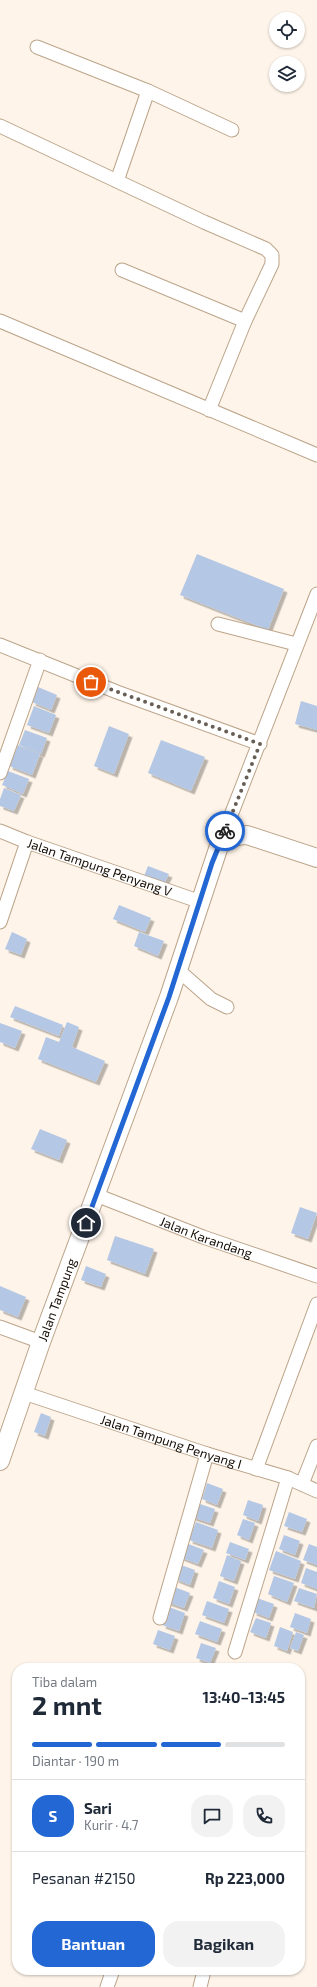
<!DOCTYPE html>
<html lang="id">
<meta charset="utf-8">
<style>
:root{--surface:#fff;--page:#f2f2f3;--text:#1f2937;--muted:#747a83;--line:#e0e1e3;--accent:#2267d3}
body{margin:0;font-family:"Exo 2",sans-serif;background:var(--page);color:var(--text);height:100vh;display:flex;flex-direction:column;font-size:15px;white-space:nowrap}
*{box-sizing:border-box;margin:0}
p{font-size:13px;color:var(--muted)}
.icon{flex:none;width:22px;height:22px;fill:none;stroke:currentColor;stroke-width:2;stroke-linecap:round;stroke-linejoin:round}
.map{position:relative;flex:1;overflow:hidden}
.panel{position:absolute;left:12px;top:1663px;width:293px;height:312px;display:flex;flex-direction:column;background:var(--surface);border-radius:16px;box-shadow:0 1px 3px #0004}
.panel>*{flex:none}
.controls{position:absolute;left:269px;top:12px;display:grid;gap:8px}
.controls a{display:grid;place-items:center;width:36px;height:36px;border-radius:50%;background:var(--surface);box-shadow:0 1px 3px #0004;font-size:20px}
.pin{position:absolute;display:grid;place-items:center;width:34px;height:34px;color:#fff;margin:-17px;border:2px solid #fff;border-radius:50%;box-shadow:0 1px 4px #0007}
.courier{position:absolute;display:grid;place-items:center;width:40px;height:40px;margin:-20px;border:3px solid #2267d3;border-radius:50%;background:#fff;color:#222;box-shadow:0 1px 5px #0007}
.overview em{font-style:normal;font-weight:700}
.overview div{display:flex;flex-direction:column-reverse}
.overview{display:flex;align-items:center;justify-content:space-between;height:68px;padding:0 20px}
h1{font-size:26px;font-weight:700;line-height:30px}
.bar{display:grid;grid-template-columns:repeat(4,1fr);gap:6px 4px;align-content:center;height:48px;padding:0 20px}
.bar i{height:5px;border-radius:3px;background:var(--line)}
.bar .current{background:var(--accent)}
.bar p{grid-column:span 4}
.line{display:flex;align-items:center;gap:10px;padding:0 20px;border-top:1px solid var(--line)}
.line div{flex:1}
.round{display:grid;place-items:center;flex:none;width:42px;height:42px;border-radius:16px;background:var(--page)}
.primary-button{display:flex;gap:8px;margin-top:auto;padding:8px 20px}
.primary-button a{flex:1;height:46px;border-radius:16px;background:var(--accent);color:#fff;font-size:16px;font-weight:700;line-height:46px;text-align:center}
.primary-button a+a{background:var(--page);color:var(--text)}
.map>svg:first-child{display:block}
.building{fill:#b4c7e4;filter:url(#shadow)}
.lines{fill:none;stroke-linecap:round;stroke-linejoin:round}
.street-casing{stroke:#bca48a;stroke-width:15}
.secondary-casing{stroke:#bca48a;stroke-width:20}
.street{stroke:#fff;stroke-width:13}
.secondary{stroke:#fff;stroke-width:18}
.done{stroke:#675e55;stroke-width:4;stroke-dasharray:0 7.2}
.route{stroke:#2267d3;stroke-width:5}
.labels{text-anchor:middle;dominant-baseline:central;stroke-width:3;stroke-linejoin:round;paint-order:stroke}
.street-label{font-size:13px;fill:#150d05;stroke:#fef4e9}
</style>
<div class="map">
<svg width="317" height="1987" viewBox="0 0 317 1987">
<defs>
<filter id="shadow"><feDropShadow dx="3.5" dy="3.5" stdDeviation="0" flood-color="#0004"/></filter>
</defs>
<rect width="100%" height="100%" fill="#fef4e9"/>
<!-- building -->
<g class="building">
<path d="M 197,554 L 284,589 L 268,630 L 180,595 Z"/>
<path d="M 38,687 L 57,695 L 51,710 L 32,702 Z"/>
<path d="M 301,701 L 317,706 L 317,730 L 295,724 Z"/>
<path d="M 34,706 L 56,715 L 49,733 L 27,725 Z"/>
<path d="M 109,726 L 129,734 L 114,774 L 94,766 Z"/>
<path d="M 25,730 L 47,738 L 41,754 L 19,745 Z"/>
<path d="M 161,740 L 205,757 L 191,791 L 148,773 Z"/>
<path d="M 18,745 L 40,754 L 32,775 L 9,766 Z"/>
<path d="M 8,771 L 29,779 L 23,794 L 2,785 Z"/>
<path d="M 4,788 L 21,795 L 14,811 L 0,806 L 0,799 Z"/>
<path d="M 148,866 L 169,874 L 164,884 L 144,876 Z"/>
<path d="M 119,905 L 151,918 L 145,932 L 113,919 Z"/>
<path d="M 12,932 L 27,939 L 21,955 L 5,949 Z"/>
<path d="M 139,932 L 164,941 L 158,956 L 134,946 Z"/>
<path d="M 15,1006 L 63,1025 L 59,1036 L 10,1017 Z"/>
<path d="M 67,1022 L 79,1027 L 72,1047 L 105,1061 L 96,1082 L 38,1059 L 46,1037 L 59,1042 Z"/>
<path d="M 0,1023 L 22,1031 L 15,1048 L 0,1042 Z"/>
<path d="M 40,1129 L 67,1140 L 59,1160 L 31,1149 Z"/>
<path d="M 300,1207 L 317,1213 L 308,1239 L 291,1233 Z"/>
<path d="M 115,1236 L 154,1249 L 145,1274 L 107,1260 Z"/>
<path d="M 86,1266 L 106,1274 L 101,1287 L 81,1280 Z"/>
<path d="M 0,1286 L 26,1297 L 18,1317 L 0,1310 Z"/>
<path d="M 41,1413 L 51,1417 L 45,1436 L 34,1432 Z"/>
<path d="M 207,1483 L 223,1489 L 217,1505 L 202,1499 Z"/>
<path d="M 248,1500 L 263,1505 L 258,1521 L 243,1515 Z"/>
<path d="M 197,1503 L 215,1509 L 210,1523 L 192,1517 Z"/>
<path d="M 289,1512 L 307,1519 L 302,1532 L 284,1526 Z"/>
<path d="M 243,1519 L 255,1523 L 249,1540 L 237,1535 Z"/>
<path d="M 196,1522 L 218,1530 L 212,1548 L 189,1540 Z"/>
<path d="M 284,1535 L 300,1541 L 295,1555 L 279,1549 Z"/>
<path d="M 230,1542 L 249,1549 L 245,1560 L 226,1553 Z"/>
<path d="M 186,1543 L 204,1550 L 198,1564 L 180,1557 Z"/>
<path d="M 309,1544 L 317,1547 L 317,1565 L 303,1560 Z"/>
<path d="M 276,1551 L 301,1561 L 295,1579 L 269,1570 Z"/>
<path d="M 227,1555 L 241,1561 L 234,1581 L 220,1576 Z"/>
<path d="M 181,1565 L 195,1570 L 190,1585 L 175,1579 Z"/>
<path d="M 306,1568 L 317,1572 L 317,1589 L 301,1583 Z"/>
<path d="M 274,1576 L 294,1583 L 287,1602 L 268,1594 Z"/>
<path d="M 219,1581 L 235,1587 L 229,1604 L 213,1598 Z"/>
<path d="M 172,1586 L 190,1593 L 184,1608 L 167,1602 Z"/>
<path d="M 299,1588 L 317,1594 L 314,1608 L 294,1601 Z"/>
<path d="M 257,1598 L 274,1604 L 269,1618 L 253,1612 Z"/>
<path d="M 207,1601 L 229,1609 L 224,1623 L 202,1615 Z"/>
<path d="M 169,1607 L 185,1613 L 179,1631 L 162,1625 Z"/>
<path d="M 295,1613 L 311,1619 L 307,1633 L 290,1627 Z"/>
<path d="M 256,1618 L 271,1623 L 266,1638 L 250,1632 Z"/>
<path d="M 200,1621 L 222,1629 L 217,1642 L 195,1634 Z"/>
<path d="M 280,1627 L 293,1632 L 287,1651 L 274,1646 Z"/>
<path d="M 158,1630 L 175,1636 L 170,1650 L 153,1644 Z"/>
<path d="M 296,1632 L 304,1635 L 298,1651 L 290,1648 Z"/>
<path d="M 201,1643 L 216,1648 L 210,1663 L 196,1658 Z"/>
</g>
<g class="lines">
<!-- street casing -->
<g class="street-casing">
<g id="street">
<path d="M 37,47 L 148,91 L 117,181"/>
<path d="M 148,91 L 232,130"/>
<path d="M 0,126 L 204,222 L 266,249 L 272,255 L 272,264 L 245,321 L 209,410"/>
<path d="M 122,270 L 245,321"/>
<path d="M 0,321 L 317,455"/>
<path d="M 218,624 L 296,644"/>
<path d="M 0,645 L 117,692 L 260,744"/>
<path d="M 0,773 L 40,660"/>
<path id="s1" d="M 0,831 L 27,842 L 201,902"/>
<path d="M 219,846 L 317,594"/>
<path d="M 0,922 L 27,842"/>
<path d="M 178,970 L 211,999 L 227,1007"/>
<path id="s2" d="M 96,1195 L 203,1237 L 317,1276"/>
<path d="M 0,1327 L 41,1342"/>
<path id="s3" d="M 24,1393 L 207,1454 L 288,1478 L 317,1491"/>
<path d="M 256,1469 L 317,1304"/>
<path d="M 302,1484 L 317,1446"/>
<path d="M 160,1618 L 207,1454"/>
<path d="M 235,1652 L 288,1478"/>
<path d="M 107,1987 L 113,1970"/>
<path d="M 200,1987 L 203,1975"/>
</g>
</g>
<!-- secondary casing -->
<g class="secondary-casing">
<g id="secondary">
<path id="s4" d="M 0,1461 L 41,1342 L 169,997 L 219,846 C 228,838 236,835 247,835 L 317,858"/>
</g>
</g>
<!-- street -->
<use href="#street" class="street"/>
<!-- secondary -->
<use href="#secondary" class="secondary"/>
</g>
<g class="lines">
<!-- done -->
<path class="done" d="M 91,682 L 260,744 L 225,831"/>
<!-- route -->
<path class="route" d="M 86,1223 L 169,997 L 212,863 L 225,831"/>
</g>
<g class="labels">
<!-- street labels -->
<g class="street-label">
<text stroke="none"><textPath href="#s1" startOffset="106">Jalan Tampung Penyang V</textPath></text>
<text stroke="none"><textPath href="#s2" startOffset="118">Jalan Karandang</textPath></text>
<text stroke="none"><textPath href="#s4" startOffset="171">Jalan Tampung</textPath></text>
<text stroke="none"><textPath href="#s3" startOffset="155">Jalan Tampung Penyang I</textPath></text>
</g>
</g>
</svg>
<div class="controls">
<a><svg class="icon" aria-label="locate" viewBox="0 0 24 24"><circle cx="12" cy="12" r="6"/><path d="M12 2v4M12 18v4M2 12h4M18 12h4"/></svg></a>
<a><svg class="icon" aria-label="layers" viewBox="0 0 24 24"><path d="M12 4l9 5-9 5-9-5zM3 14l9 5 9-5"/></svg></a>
</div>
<div class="pin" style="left:91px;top:682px;background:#ea580c"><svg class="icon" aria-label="bag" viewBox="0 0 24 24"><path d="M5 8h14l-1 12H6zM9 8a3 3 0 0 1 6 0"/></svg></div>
<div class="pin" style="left:86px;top:1223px;background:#1f2937"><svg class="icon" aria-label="home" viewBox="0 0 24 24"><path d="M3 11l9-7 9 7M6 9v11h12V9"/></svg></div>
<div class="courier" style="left:225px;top:831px"><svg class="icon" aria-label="bike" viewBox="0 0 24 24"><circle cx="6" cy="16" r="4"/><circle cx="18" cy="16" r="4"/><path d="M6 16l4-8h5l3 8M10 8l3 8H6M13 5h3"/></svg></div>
<section class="panel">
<div class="overview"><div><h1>2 mnt</h1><p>Tiba dalam</p></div><em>13:40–13:45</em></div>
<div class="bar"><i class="current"></i><i class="current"></i><i class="current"></i><i></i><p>Diantar · 190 m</p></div>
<div class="line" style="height:72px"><b class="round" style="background:var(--accent);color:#fff">S</b><div><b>Sari</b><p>Kurir · 4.7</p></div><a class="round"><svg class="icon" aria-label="chat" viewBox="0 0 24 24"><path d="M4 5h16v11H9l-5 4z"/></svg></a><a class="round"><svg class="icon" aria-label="phone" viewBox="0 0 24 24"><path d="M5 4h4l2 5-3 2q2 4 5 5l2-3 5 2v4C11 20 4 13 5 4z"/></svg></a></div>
<div class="line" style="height:52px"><div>Pesanan #2150</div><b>Rp 223,000</b></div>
<div class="primary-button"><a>Bantuan</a><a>Bagikan</a></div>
</section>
</div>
